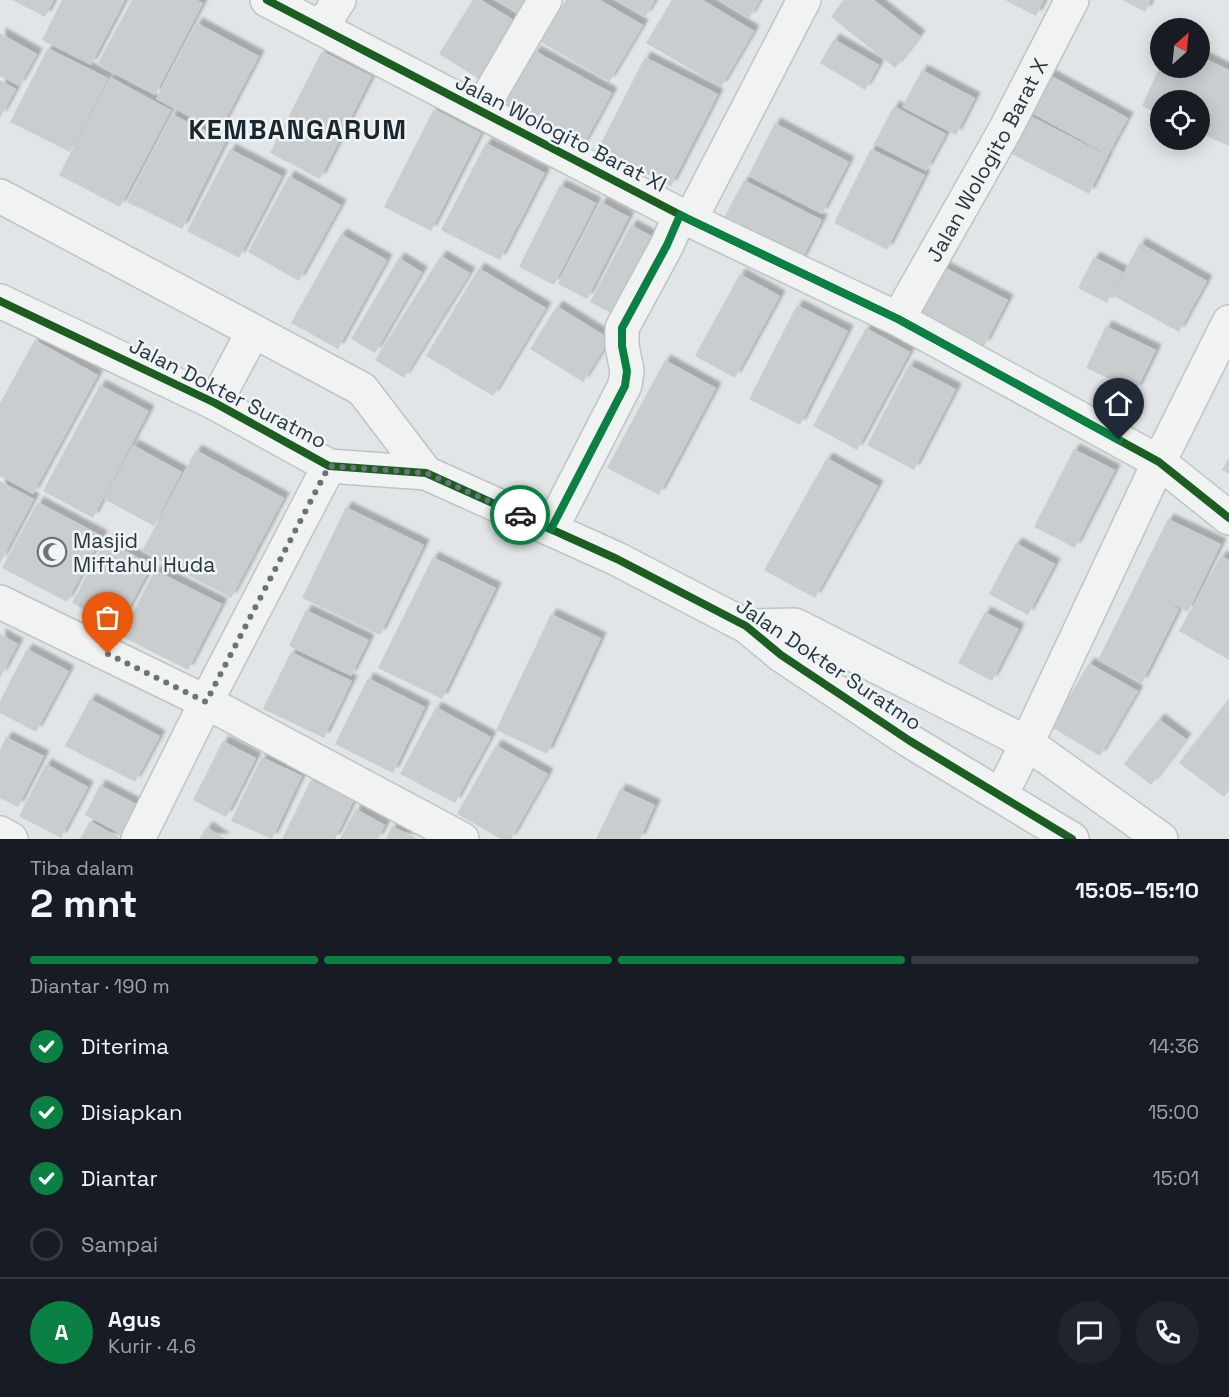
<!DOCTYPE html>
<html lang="id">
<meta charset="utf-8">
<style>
:root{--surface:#171b24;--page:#20242c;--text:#f1f3f6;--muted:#9ea1a6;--line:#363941;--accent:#0b8043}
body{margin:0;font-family:"Space Grotesk",sans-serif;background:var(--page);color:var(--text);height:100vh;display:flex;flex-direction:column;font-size:22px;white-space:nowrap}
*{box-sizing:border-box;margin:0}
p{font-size:20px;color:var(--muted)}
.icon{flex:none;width:33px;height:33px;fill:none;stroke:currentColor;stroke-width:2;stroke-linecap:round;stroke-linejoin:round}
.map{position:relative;height:839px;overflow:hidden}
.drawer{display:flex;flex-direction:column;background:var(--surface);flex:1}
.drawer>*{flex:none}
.needle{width:39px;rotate:27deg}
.tools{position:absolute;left:1150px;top:18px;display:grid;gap:12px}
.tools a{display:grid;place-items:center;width:60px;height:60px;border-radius:50%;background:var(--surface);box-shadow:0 3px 15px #0003;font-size:30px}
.pin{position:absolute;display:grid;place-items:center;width:51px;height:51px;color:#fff;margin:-62px -26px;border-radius:50% 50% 50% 0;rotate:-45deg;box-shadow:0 0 6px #0007}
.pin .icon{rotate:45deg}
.courier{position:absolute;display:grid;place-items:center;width:60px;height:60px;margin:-30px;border:4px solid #0b8043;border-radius:50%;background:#fff;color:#222;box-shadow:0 2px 8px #0007}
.headline em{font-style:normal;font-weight:800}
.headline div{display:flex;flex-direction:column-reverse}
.headline{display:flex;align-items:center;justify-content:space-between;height:102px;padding:0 30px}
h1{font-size:39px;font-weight:800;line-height:45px}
.bar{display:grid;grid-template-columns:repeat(4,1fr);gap:9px 6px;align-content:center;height:72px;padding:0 30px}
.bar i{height:8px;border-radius:4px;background:var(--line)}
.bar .active{background:var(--accent)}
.bar p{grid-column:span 4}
.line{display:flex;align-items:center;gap:15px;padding:0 30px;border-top:2px solid var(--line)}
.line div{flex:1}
.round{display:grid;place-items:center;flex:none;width:63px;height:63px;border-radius:32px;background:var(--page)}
ol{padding:0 30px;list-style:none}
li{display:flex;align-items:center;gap:18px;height:66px}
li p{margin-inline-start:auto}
li .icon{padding:6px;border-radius:50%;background:var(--accent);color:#fff;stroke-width:4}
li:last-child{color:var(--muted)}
li i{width:33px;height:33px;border:3px solid var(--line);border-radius:50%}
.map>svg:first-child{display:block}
.building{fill:#cacdcf;filter:url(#shadow)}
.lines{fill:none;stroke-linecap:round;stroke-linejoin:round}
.minor-casing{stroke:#c0c3c5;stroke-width:36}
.minor{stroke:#f1f3f3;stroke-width:33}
.cycleway-casing{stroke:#eff4f6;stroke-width:11}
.cycleway{stroke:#1b5e20;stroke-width:8}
.done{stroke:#69737a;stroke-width:6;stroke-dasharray:0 10.8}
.route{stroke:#0b8043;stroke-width:8}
.labels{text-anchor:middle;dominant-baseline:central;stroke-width:5;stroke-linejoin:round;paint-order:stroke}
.street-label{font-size:21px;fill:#283640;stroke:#eff4f6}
.poi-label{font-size:21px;fill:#283640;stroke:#eff4f6;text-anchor:start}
.district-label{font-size:27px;font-weight:bold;letter-spacing:1.5px;fill:#1a2731;stroke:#eff4f6}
</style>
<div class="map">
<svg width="1229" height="839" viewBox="0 0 1229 839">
<defs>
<filter id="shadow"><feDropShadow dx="5.5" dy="-5.5" stdDeviation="1.5" flood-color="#0004"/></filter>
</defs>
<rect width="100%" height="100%" fill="#e2e5e7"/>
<!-- building -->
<g class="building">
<path d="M 12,0 L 54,0 L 45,17 Z"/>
<path d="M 62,0 L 125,0 L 91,65 L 42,40 Z"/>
<path d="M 132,0 L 197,0 L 203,3 L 155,95 L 97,65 Z"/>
<path d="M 473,0 L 481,0 L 517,22 L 481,80 L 439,54 Z"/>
<path d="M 495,0 L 525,0 L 518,13 Z"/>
<path d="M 566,0 L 600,0 L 643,25 L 609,82 L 541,42 Z"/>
<path d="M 617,0 L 655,0 L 645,17 Z"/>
<path d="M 672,0 L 703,0 L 754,31 L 721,87 L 646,43 Z"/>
<path d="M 720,0 L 760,0 L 749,18 Z"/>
<path d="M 844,0 L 874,0 L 920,36 L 895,68 L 831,17 Z"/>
<path d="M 1005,0 L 1044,0 L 1036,16 Z"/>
<path d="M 1122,0 L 1151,0 L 1145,12 Z"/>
<path d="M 197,23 L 259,56 L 219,132 L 156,99 Z"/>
<path d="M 0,33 L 37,54 L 19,86 L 0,76 Z"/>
<path d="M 834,39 L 879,65 L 865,90 L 820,63 Z"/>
<path d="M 48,48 L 108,78 L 70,152 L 10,122 Z"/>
<path d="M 322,51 L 372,76 L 320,179 L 270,153 Z"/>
<path d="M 535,51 L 612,93 L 582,147 L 505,104 Z"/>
<path d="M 1200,56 L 1229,70 L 1229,146 L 1200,133 L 1200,100 L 1161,100 L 1161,115 L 1142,106 L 1161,64 L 1161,68 L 1200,68 Z"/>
<path d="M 645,57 L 718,94 L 671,186 L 598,149 Z"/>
<path d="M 922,70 L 975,98 L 956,135 L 902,107 Z"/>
<path d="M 1048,74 L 1128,118 L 1108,155 L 1028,111 Z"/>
<path d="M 110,77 L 171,110 L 120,207 L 59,175 Z"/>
<path d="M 0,80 L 16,89 L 0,118 Z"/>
<path d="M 894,106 L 946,134 L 926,171 L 874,144 Z"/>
<path d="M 434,109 L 481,133 L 431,231 L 384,207 Z"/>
<path d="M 1025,113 L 1108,156 L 1089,194 L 1006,151 Z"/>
<path d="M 172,114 L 226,141 L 182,229 L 127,202 Z"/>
<path d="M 775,123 L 849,162 L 822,214 L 748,176 Z"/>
<path d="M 486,143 L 545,173 L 500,260 L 441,230 Z"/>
<path d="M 230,149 L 282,176 L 239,258 L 187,231 Z"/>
<path d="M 871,149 L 925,175 L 887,250 L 834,223 Z"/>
<path d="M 289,176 L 341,205 L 299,281 L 248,252 Z"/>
<path d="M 744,180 L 822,220 L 800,263 L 722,222 Z"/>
<path d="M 560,185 L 596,203 L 554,285 L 519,267 Z"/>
<path d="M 601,202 L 629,217 L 587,299 L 558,284 Z"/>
<path d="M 631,225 L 666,244 L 624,320 L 590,302 Z"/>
<path d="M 341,234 L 387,260 L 338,349 L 291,323 Z"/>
<path d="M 1140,243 L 1207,281 L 1179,332 L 1112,295 Z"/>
<path d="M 441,256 L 470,273 L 404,378 L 375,360 Z"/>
<path d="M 1094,257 L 1123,272 L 1107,303 L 1078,288 Z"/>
<path d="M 399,258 L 422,272 L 375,353 L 351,339 Z"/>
<path d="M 936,263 L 1008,300 L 984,346 L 912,309 Z"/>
<path d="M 479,268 L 546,308 L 493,396 L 426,356 Z"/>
<path d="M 740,274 L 780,296 L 735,378 L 695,356 Z"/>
<path d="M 797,305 L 848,331 L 800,425 L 749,399 Z"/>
<path d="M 557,306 L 610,339 L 583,382 L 530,349 Z"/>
<path d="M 1106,326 L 1156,350 L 1136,391 L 1086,368 Z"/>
<path d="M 866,328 L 910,352 L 857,450 L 813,426 Z"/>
<path d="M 35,340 L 98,375 L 33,494 L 0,476 L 0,403 Z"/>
<path d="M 665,360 L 716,388 L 659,495 L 607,468 Z"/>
<path d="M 909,365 L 956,389 L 914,470 L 867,445 Z"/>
<path d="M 100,385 L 149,411 L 93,518 L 43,491 Z"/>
<path d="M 133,445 L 182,472 L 154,526 L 104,499 Z"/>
<path d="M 1074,449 L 1115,470 L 1075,548 L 1034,527 Z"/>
<path d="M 196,450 L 284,498 L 231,598 L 142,551 Z"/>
<path d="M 827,458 L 878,486 L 815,598 L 764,570 Z"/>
<path d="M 1229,458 L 1229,474 L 1222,470 Z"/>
<path d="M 0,481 L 34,499 L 0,563 Z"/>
<path d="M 38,502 L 102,536 L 67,602 L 2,568 Z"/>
<path d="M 346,507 L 424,545 L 380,635 L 302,598 Z"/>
<path d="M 1168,519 L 1221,544 L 1188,612 L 1152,594 L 1179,609 L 1142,683 L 1098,660 Z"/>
<path d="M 106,540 L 152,565 L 118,628 L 72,603 Z"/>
<path d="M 1016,543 L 1055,564 L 1028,615 L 989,594 Z"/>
<path d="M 1221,556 L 1229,560 L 1229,660 L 1179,631 Z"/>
<path d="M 433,557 L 496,588 L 442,699 L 378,668 Z"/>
<path d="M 155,570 L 222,604 L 188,670 L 121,636 Z"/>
<path d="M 306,610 L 369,640 L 351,676 L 289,646 Z"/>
<path d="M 985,612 L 1019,629 L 992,681 L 958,663 Z"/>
<path d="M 551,614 L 601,638 L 547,754 L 496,730 Z"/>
<path d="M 0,634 L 18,644 L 0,678 Z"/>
<path d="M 27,649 L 69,671 L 36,732 L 0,713 L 0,701 Z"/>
<path d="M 291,652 L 352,681 L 324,738 L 263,709 Z"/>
<path d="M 1089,663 L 1138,691 L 1100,756 L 1051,727 Z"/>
<path d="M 368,678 L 425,707 L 393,773 L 335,744 Z"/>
<path d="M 90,699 L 160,736 L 135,782 L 65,746 Z"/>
<path d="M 1229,699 L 1229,790 L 1224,797 L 1179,763 Z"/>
<path d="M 436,707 L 491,737 L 455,803 L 400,774 Z"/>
<path d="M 1159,719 L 1186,739 L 1151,785 L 1124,764 Z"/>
<path d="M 6,737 L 44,756 L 18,807 L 0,798 L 0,750 Z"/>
<path d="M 223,741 L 256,758 L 226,817 L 193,800 Z"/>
<path d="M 496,745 L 548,774 L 511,839 L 501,839 L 457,814 Z"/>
<path d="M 262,757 L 302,776 L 272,839 L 231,821 Z"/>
<path d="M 46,764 L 88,787 L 61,838 L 19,816 Z"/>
<path d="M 311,780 L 354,800 L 335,839 L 282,839 Z"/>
<path d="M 100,785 L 138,805 L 123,835 L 85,815 Z"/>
<path d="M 620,789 L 655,805 L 640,839 L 596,839 Z"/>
<path d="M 356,809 L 385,825 L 378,839 L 340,839 Z"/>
<path d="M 90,821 L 122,839 L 80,839 Z"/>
<path d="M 392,826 L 418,839 L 386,839 Z"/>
<path d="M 207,827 L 225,839 L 199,839 Z"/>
</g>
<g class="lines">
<!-- minor casing -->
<g class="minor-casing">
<g id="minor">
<path d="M 267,0 L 690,220 L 898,319 L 1159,462 L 1229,518"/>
<path d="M 321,28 L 339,0"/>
<path d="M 480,111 L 545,0"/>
<path d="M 0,196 L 362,389 L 426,473"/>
<path d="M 690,220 L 804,0"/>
<path d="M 0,301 L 215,403 L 329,466 L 426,473 L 617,559 L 746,626 L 781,655 L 910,741 L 1072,839"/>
<path id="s1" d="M 898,319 L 1005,130 L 1072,0"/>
<path d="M 215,403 L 253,332"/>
<path d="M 551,529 L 625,385 L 627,371 L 622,346 L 622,328 L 667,245 L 680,215"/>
<path d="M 0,602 L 206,702 L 462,839"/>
<path d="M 746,626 L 795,625 L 1027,743 L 1161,839"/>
<path d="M 1001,795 L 1027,743 L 1159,462 L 1229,322"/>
<path d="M 0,833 L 11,839"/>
<path d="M 138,839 L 206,702 L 329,466"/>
</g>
</g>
<!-- minor -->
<use href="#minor" class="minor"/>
<!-- cycleway casing -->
<g class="cycleway-casing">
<g id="cycleway">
<path d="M 267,0 L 690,220 L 898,319 L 1159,462 L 1229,518"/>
<path d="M 0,301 L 215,403 L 329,466 L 426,473 L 617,559 L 746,626 L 781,655 L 910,741 L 1072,839"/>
</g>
</g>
<!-- cycleway -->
<use href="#cycleway" class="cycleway"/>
</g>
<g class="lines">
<!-- done -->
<path class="done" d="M 108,654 L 206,702 L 329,466 L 426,473 L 520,515"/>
<!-- route -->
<path class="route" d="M 520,515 L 551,529 L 625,386 L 627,371 L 622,346 L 622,328 L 667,245 L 680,215 L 898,319 L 1119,440"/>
</g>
<!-- icons -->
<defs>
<g id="mosque-ring" transform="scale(1.5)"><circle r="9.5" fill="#eff4f6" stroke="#69737a" stroke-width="1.5"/><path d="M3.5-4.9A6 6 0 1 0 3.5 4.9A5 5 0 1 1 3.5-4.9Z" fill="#69737a"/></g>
</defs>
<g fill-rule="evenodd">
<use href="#mosque-ring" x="52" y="552"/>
</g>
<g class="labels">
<!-- street labels -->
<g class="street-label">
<text transform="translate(561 133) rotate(27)">Jalan Wologito Barat XI</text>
<text stroke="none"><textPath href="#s1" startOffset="182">Jalan Wologito Barat X</textPath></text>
<text transform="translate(228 393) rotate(27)">Jalan Dokter Suratmo</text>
<text transform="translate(829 664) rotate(34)">Jalan Dokter Suratmo</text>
</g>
<!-- poi labels -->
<g class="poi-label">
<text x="73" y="540">Masjid<tspan x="73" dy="24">Miftahul Huda</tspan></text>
</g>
<!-- district labels -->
<g class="district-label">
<text x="298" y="129">KEMBANGARUM</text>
</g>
</g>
</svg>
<div class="tools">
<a><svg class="needle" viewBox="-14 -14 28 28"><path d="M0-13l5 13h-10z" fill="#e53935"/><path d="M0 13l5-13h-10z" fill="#9ea1a6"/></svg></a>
<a><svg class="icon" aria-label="locate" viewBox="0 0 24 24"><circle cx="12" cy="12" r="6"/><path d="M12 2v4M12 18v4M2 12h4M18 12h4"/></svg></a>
</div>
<div class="pin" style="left:108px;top:654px;background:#ea580c"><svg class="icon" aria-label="bag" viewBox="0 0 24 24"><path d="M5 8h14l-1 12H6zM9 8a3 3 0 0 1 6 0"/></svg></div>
<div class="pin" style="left:1119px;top:440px;background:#1f2937"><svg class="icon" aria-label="home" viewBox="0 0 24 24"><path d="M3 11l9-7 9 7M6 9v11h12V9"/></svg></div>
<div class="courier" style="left:520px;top:515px"><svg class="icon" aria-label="car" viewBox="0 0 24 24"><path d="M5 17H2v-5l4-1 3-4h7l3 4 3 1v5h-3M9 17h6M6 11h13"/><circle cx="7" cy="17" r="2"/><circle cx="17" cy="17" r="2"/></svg></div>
</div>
<section class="drawer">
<div class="headline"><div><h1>2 mnt</h1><p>Tiba dalam</p></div><em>15:05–15:10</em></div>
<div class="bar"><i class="active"></i><i class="active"></i><i class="active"></i><i></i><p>Diantar · 190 m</p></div>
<ol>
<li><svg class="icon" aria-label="check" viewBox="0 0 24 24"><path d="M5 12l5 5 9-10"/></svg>Diterima<p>14:36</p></li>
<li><svg class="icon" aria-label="check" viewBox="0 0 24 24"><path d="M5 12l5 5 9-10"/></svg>Disiapkan<p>15:00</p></li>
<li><svg class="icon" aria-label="check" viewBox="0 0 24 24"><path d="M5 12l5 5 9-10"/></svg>Diantar<p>15:01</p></li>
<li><i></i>Sampai</li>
</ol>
<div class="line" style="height:108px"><b class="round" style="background:var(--accent);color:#fff">A</b><div><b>Agus</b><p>Kurir · 4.6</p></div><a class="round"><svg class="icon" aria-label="chat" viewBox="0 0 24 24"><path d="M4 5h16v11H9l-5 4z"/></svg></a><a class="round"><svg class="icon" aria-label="phone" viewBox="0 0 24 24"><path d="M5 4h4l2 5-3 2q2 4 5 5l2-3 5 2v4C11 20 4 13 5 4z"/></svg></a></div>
</section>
